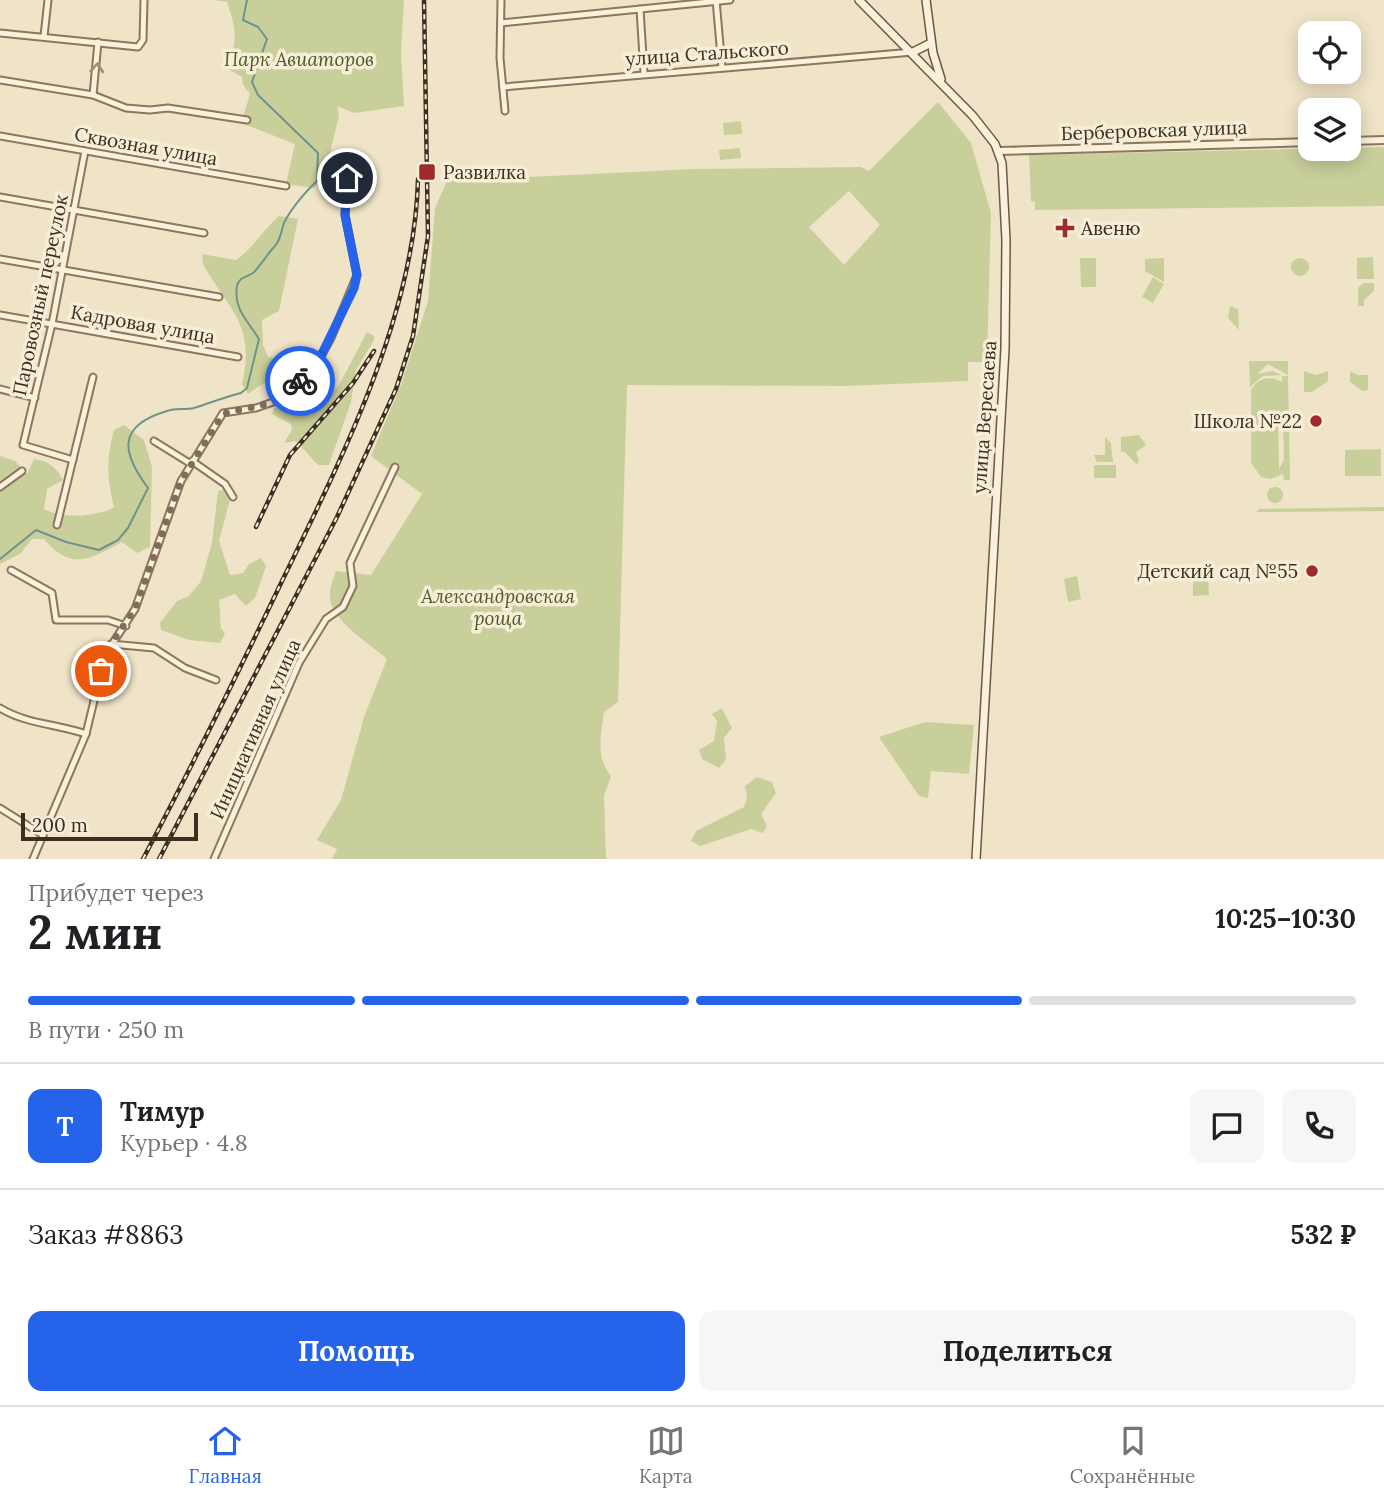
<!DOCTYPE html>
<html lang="ru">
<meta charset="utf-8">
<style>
:root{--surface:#fff;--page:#f6f6f6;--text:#202124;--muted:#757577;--line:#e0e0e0;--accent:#2563eb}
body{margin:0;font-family:Lora,serif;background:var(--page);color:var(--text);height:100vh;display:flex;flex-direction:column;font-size:26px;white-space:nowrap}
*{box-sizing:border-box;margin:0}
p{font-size:23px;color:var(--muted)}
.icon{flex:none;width:38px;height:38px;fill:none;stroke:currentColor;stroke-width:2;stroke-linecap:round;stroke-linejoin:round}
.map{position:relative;height:859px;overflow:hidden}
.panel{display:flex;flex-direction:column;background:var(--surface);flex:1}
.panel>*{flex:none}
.fabs{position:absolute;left:1298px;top:21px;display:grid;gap:14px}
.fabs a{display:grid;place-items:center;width:63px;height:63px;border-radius:14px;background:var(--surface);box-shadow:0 4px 18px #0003;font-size:35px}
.scale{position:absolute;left:21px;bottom:18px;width:177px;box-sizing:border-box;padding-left:7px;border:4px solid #3d2e20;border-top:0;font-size:19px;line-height:24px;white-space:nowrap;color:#3d2e20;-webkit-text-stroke:5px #f7eed8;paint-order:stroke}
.pin{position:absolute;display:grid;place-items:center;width:60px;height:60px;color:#fff;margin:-30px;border:4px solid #fff;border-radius:50%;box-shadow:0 2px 7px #0007}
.courier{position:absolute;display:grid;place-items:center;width:70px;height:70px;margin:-35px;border:5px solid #2563eb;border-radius:50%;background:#fff;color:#222;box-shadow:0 2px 9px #0007}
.headline em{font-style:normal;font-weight:800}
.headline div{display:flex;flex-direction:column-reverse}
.headline{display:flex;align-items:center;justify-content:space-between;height:119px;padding:0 28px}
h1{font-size:46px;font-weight:800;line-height:52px}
.bar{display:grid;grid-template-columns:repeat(4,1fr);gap:10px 7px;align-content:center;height:84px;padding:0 28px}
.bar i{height:9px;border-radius:5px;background:var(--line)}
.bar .active{background:var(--accent)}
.bar p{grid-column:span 4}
.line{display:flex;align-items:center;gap:18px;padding:0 28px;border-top:2px solid var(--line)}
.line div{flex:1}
.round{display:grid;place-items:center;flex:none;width:74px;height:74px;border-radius:14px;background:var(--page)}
.primary-button{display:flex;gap:14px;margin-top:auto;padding:14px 28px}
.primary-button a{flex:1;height:80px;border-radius:14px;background:var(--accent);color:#fff;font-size:28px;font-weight:800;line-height:80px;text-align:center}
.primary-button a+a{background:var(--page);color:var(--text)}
.dock{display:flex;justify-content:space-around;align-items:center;height:98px;border-top:2px solid var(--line);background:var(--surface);font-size:19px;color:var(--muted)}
.dock a{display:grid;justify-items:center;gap:4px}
.dock .active{color:var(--accent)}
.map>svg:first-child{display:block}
.green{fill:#c9cf9b;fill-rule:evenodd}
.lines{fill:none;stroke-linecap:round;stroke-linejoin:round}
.stream{stroke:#6f938a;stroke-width:2}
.minor-casing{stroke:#8d765c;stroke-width:9}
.tertiary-casing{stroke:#8d765c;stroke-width:10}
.secondary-casing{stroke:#6f573f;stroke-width:10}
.minor{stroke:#faf1dc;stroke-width:5}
.tertiary{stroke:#faf1dc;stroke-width:6}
.secondary{stroke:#faf1dc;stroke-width:7}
.rail-casing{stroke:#3d2e20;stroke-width:4.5}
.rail{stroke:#f7eed8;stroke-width:2;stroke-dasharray:5;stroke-linecap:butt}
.oneway{stroke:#9c907e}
.done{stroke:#7c6e5b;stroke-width:7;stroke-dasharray:0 12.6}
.route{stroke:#2563eb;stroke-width:9}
.poi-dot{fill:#9e2a2b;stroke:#f7eed8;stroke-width:2.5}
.labels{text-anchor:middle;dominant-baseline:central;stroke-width:7;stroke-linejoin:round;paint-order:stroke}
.street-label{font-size:19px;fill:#3d2e20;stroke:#f7eed8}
.park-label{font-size:19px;font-style:italic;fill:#4d5a26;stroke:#f7eed8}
.poi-label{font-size:19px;fill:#3d2e20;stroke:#f7eed8;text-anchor:start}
</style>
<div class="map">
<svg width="1384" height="859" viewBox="0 0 1384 859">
<rect width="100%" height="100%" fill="#f0e4c8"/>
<!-- green -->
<g class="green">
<path d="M 214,0 L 404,0 L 401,53 L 404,106 L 354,113 L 337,106 L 339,116 L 324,178 L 314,188 L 286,184 L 295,144 L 241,123 L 250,94 L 243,85 L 242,77 L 228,69 C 237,39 237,31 227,2 Z"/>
<path d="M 938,102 L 971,143 L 991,213 L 987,362 L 968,362 L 968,381 L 844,386 L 627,385 L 618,702 L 604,712 C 601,736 595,756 611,776 L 604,796 L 606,859 L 332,859 L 337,849 L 317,840 L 341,800 L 365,714 L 387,659 C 370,644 333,622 330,598 C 329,589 333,580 336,571 L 371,575 L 422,494 L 371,456 L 402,382 L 428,301 L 435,208 L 447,181 L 694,169 L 861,167 L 869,171 ZM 849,191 L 880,225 L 844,265 L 809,227 Z"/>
<path d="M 741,121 L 742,134 L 724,135 L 723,123 Z"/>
<path d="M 1384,147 L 1384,206 L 1035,210 L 1035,202 L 1031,201 L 1029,155 Z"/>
<path d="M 740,148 L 741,158 L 720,160 L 719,150 Z"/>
<path d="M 279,216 L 298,219 L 279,311 L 262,320 L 263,345 L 268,357 L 303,364 C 290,387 283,376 263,384 C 258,386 253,391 248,394 L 242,384 C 256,324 229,311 203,264 L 202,254 L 236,260 C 253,248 263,230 279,216 Z"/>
<path d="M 1373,257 L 1374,279 L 1357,279 L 1357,258 Z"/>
<circle cx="1300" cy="267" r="9"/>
<path d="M 1080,258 L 1096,258 L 1096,287 L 1081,287 Z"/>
<path d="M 1164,258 L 1164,282 L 1145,271 L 1145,259 Z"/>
<path d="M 1153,277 L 1164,284 L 1153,303 L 1142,297 Z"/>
<path d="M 1363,283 L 1374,283 L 1374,291 L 1364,300 L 1364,306 L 1358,306 L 1358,288 Z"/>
<path d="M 1230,306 L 1238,309 L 1239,330 L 1228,318 Z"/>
<path d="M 367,332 L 374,336 L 374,340 L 356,370 L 351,402 L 329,465 L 318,465 L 296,441 L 284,443 L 292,430 L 291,424 L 272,414 L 274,409 L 283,403 L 311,409 L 338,387 Z"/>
<path d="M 1249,361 L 1288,361 L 1288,375 L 1268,364 L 1257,374 L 1273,371 L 1282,375 L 1263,376 L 1250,387 Z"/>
<path d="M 1304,371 L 1316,375 L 1328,371 L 1328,381 L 1312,392 L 1304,392 Z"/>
<path d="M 1350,371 L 1358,375 L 1368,375 L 1368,390 L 1362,391 L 1350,382 Z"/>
<path d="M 1282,376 L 1288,376 L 1290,480 L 1284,480 L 1283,474 L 1271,479 L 1261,477 L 1251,463 L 1251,390 C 1258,378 1269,375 1282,382 ZM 1278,413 L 1283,413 L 1284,460 L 1279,469 Z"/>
<path d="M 124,425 L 144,440 L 152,467 L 150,547 L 137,553 L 122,542 C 90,559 72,572 44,539 L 32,539 L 20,554 L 0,564 L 0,456 L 15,461 L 27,474 L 34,459 C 49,461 56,467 63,480 L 47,489 L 44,509 C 61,519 98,517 114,507 C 107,478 106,458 114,430 Z"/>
<path d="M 1139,435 L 1146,445 L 1136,452 L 1139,461 L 1137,465 L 1125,452 L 1121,452 L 1121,437 Z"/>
<path d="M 1105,437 L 1111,443 L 1113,462 L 1097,462 L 1094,455 L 1105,455 Z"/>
<path d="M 1381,449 L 1381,476 L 1345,476 L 1345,450 Z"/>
<rect x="1094" y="465" width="22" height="13"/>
<circle cx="1275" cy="495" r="8"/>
<path d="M 226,489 L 230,500 L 219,541 L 230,575 L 243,573 L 249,564 L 261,558 L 266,566 L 255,598 L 246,606 L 235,594 L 219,600 L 221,628 L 225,634 L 220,643 L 189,640 L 161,630 L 160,623 L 177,601 L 189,596 L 201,581 L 212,543 L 218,491 Z"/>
<path d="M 1384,507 L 1384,511 L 1257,512 L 1259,509 Z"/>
<path d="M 1193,572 L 1208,572 L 1209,595 L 1193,596 Z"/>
<path d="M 1077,576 L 1081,599 L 1068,602 L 1064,579 Z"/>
<path d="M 722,708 L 732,728 L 724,738 L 726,759 L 719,768 L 702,759 L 699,750 L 714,741 L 717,721 L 712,714 Z"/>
<path d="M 925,722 L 974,725 L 969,774 L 931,771 L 928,798 L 919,796 L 879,737 Z"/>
<path d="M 757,777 L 772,782 L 776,793 L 761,814 L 767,826 L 763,833 L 751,829 L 700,846 L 691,841 L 696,831 L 744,807 L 747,798 L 745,786 Z"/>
</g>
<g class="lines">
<!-- stream -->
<path class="stream" d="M 0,559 L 36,530 L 66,542 L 99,550 L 118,540 L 128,528 L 148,488 C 122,453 116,426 167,411 C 175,408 185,410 194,408 C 210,403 225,397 241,393 L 247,388 L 259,339 C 248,321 233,309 237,286 C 239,277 247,277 253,273 C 256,271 268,254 273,248 C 280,242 281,232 284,223 C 290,210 306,191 317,181 L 318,153 L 258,95 L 252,82 L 267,39 L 258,27 L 243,20 L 247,0"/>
<!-- minor casing -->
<g class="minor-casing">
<g id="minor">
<path d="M 501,0 L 500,58 L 505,111"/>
<path d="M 716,0 L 722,68"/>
<path d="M 640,9 L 644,73"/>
<path d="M 501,23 L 730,0"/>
<path d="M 0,33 L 138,47 L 143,40 L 144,0"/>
<path d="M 44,36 L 48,0"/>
<path d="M 0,80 L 93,95 L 126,108 L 150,110 L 168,108 L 247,120"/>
<path d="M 503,87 L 913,52"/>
<path d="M 93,95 L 98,42"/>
<path d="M 0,136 L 286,186"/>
<path d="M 0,197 L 204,233"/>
<path d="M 0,259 L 219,297"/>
<path d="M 0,315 L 238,357"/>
<path d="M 0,389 L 35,398"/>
<path d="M 154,441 L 191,464"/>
<path d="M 73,460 L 23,445 L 52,324 L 85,151"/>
<path d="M 192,461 L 225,484 L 233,497"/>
<path d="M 0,487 L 22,471"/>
<path d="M 57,525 L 93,377"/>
<path d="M 11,570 L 52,593 L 56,620 L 108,620 L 126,626"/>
<path d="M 111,644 L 154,648 L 185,668 L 216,680"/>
<path d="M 0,708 C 26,724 57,724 86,734"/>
<path d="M 0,808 L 43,835"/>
<path d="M 33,859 L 86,734 L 105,655 L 135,609 L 181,481 L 223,413 L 256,408 L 287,397 L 320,358 L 331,338 L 357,275 L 345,215 L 347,178"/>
<path d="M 214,859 L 299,663 L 326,619 L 343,607 L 353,586 L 350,563 L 395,467"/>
</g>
</g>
<!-- tertiary casing -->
<g class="tertiary-casing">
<g id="tertiary">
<path d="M 1349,141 L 1384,140"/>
<path d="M 999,151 L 1311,142"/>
</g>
</g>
<!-- secondary casing -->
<g class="secondary-casing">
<g id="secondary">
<path d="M 859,0 L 973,116 L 995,144 L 1002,163 L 1006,240 L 1005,349 L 976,859"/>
<path d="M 926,0 L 933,53 L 941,79"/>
<path d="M 913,52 L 931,43"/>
</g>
</g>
<!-- minor -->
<use href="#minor" class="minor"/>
<!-- tertiary -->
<use href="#tertiary" class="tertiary"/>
<!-- secondary -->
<use href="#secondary" class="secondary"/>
<!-- rail casing -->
<g class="rail-casing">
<g id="rail">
<path d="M 256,527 L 290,455 L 353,383 L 374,351"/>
<path d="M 143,859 C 192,766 238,673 283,579 C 342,458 415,314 418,179"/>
<path d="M 159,859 L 337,517 L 396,389 L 413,336 L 428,236 L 424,0"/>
</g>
</g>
<!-- rail -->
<use href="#rail" class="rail"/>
</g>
<!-- one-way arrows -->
<defs><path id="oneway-chevron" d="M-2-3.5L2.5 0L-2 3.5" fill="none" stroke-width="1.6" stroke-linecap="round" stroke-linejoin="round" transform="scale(1.75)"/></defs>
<use class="oneway" href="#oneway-chevron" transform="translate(97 68) rotate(-86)"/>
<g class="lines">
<!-- done -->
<path class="done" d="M 101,671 L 111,644 L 135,609 L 181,481 L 223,414 C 255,404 277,409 300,381"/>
<!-- route -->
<path class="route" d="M 300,381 L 320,358 L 354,288 L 357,275 L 345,215 L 347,178"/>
</g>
<!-- markers -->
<g class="poi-dot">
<rect x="418" y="163" width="18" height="18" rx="3.5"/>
<path d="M1061.5 217.5h7v7h7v7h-7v7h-7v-7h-7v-7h7z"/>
<circle cx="1316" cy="421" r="7"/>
<circle cx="1312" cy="571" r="7"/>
</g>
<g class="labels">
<!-- street labels -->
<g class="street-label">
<text transform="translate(707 53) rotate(-4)">улица Стальского</text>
<text transform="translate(1154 130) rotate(-2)">Берберовская улица</text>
<text transform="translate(146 146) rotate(10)">Сквозная улица</text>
<text transform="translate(40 295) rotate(-78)">Паровозный переулок</text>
<text transform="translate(143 324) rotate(10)">Кадровая улица</text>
<text transform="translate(984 417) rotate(-86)">улица Вересаева</text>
<text transform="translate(255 729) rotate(-66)">Инициативная улица</text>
</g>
<!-- park labels -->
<g class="park-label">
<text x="299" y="59">Парк Авиаторов</text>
<text x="498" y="596">Александровская<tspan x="498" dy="22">роща</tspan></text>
</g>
<!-- poi labels -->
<g class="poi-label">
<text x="443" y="172">Развилка</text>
<text x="1081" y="228">Авеню</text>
<text x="1302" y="421" text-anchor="end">Школа №22</text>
<text x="1298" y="571" text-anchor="end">Детский сад №55</text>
</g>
</g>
</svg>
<div class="fabs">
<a><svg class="icon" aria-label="locate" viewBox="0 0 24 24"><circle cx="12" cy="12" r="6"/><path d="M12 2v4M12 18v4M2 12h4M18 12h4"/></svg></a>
<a><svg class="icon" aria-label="layers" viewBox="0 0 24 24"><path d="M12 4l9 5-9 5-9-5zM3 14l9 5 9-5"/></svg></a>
</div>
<div class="scale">200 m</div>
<div class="pin" style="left:101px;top:671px;background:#ea580c"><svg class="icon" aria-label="bag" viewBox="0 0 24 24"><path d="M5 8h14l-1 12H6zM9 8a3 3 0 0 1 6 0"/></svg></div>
<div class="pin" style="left:347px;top:178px;background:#1f2937"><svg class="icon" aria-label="home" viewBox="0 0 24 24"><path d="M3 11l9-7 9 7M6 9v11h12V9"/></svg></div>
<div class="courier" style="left:300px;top:381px"><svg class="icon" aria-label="bike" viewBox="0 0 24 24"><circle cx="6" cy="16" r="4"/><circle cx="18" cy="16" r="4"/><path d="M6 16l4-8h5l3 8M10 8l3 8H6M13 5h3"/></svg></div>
</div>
<section class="panel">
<div class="headline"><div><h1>2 мин</h1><p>Прибудет через</p></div><em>10:25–10:30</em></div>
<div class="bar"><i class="active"></i><i class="active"></i><i class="active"></i><i></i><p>В пути · 250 m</p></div>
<div class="line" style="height:126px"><b class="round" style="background:var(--accent);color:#fff">Т</b><div><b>Тимур</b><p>Курьер · 4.8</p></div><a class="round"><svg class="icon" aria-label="chat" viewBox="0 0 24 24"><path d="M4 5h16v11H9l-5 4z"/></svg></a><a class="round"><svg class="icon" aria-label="phone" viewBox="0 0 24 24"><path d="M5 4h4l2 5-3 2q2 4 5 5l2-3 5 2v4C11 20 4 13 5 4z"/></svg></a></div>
<div class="line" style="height:91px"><div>Заказ #8863</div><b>532 ₽</b></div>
<div class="primary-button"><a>Помощь</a><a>Поделиться</a></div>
</section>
<nav class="dock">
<a class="active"><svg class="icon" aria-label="home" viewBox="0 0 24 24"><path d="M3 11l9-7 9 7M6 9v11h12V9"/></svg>Главная</a>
<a><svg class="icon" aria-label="map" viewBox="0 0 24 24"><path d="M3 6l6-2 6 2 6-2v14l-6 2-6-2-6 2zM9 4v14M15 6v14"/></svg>Карта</a>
<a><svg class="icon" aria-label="saved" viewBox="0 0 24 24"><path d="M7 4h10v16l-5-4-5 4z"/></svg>Сохранённые</a>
</nav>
